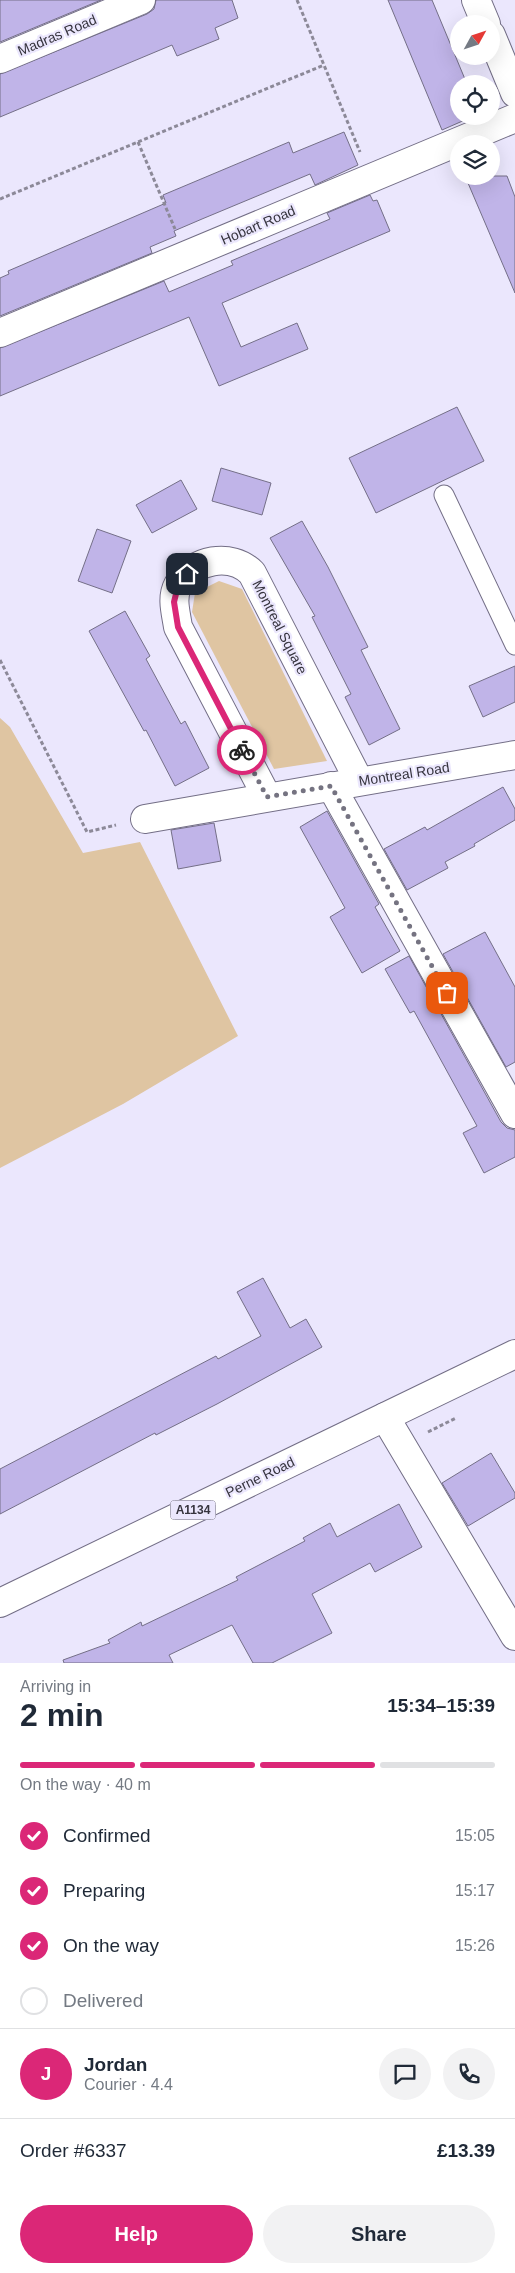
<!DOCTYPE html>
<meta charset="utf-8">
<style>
:root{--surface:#fff;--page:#f2f2f3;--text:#1f2937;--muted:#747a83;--line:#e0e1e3;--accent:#db2777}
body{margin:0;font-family:Helvetica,sans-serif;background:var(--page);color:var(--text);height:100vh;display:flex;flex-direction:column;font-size:19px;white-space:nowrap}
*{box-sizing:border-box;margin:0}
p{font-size:16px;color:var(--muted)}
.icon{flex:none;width:28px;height:28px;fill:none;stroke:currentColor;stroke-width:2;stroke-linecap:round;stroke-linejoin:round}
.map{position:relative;height:1663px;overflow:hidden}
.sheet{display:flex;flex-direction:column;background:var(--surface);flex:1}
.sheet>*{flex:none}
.needle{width:32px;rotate:50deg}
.tools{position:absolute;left:450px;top:15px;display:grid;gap:10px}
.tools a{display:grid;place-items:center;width:50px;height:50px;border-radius:50%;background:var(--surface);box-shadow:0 5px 20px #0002;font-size:25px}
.pin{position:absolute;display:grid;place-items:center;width:42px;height:42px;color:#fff;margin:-21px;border-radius:10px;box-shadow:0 2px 8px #0006}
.courier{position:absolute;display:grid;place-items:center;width:50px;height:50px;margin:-25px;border:4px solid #db2777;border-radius:50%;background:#fff;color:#222;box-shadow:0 1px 6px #0007}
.overview em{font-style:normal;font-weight:600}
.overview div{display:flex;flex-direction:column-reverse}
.overview{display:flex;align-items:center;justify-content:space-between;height:85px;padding:0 20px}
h1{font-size:32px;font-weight:600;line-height:38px}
.bar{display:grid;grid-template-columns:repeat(4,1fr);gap:8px 5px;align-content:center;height:60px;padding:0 20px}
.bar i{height:6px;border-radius:4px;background:var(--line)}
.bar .active{background:var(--accent)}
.bar p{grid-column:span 4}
.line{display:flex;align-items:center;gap:12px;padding:0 20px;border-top:1px solid var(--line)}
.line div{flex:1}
.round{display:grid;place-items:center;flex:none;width:52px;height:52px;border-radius:26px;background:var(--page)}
ol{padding:0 20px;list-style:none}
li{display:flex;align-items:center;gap:15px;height:55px}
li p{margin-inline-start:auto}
li .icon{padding:5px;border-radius:50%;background:var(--accent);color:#fff;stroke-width:4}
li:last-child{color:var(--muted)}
li i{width:28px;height:28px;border:2px solid var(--line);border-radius:50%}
.button{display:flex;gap:10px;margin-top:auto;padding:10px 20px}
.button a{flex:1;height:58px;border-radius:30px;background:var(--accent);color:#fff;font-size:20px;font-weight:600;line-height:58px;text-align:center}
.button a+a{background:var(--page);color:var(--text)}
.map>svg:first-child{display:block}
.green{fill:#dfc5a2}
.building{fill:#c0b4e8;stroke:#746f87}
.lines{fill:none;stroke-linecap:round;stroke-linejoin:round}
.service-casing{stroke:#736e86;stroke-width:21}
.minor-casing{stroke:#736e86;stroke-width:30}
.tertiary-casing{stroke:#736e86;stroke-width:30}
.primary-casing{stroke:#736e86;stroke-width:30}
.path{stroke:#8c8998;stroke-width:3;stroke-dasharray:4 2.5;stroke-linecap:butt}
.service{stroke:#fff;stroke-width:19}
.minor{stroke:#fff;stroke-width:28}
.tertiary{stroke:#fff;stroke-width:28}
.primary{stroke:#fff;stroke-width:28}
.done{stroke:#757381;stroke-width:5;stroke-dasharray:0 9}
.route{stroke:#db2777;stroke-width:6}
.labels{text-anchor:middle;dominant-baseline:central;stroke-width:4.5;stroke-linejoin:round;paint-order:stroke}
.shield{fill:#ebe7fd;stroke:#6c6a77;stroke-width:1}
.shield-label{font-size:12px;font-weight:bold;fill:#36343e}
.street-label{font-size:14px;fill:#36343e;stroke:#ebe7fd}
</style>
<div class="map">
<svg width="515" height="1663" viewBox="0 0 515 1663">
<rect width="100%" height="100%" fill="#ebe7fd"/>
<!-- green -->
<g class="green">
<path d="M 219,581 L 242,589 L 327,761 L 274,769 L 192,612 L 195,593 Z"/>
<path d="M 0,718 L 10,727 L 83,853 L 140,842 L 238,1036 L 123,1104 L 0,1168 Z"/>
</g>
<!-- building -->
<g class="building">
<path d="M 0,0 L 101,0 L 0,42 Z"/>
<path d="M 156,0 L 232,0 L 238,18 L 215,28 L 219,39 L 177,56 L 172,45 L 0,117 L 0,74 L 147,14 L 154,9 Z"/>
<path d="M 388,0 L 432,0 L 467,84 L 459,84 L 459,116 L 474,116 L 442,130 Z"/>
<path d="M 344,132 L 358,165 L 315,185 L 310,174 L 202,219 L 174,231 L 176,236 L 150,247 L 152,253 L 0,316 L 0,278 L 9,274 L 8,271 L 166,203 L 163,195 L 289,142 L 293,153 Z"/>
<path d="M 465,176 L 507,176 L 515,197 L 515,293 Z"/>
<path d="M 370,195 L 373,201 L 377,200 L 390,231 L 222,303 L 241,347 L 297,323 L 308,349 L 219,386 L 189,317 L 0,396 L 0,348 L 164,281 L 169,292 L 233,265 L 231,261 L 330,219 L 327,213 Z"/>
<path d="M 457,407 L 484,461 L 376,513 L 349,458 Z"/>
<path d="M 221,468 L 271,483 L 262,515 L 212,501 Z"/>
<path d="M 181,480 L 197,509 L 152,533 L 136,505 Z"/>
<path d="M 302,521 L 328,567 L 368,647 L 361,650 L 400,729 L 369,745 L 345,697 L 351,694 L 312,617 L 315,616 L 270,538 Z"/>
<path d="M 97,529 L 131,541 L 112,593 L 78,581 Z"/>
<path d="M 125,611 L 150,656 L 146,659 L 181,724 L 185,721 L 209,768 L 175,786 L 146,730 L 144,731 L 89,631 Z"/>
<path d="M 515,666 L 515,702 L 483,717 L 469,686 Z"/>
<path d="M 503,787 L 515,809 L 515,820 L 474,844 L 475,846 L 445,862 L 448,868 L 407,890 L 384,849 L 425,827 L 427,830 Z"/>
<path d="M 327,811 L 379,904 L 375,907 L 400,951 L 362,973 L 330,917 L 345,908 L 300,827 Z"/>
<path d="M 214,823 L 221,861 L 178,869 L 171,830 Z"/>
<path d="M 485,932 L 515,987 L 515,1062 L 506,1067 L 443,954 Z"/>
<path d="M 409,956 L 501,1122 L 507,1128 L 515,1130 L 515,1157 L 484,1173 L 463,1133 L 477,1126 L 414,1011 L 410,1013 L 385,969 Z"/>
<path d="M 263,1278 L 290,1328 L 306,1319 L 322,1347 L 217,1404 L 156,1435 L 155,1433 L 0,1514 L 0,1469 L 216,1356 L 218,1359 L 261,1336 L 237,1292 Z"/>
<path d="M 491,1453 L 515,1493 L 515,1498 L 468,1526 L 442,1483 Z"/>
<path d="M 399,1504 L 422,1547 L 375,1572 L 370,1563 L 312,1594 L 332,1633 L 272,1663 L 253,1663 L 232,1625 L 169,1655 L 173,1663 L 64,1663 L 63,1660 L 110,1643 L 108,1640 L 141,1622 L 142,1626 L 238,1580 L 236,1577 L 305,1541 L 303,1538 L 330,1523 L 337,1537 Z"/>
</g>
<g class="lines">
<!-- service casing -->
<g class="service-casing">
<path id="service" d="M 444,495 L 515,645"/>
</g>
<!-- minor casing -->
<g class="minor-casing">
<g id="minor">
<path d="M 0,59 L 141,0"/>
<path d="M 0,333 L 515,118"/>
<path d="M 331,786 L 515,1114"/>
<path d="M 267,797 L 178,627 C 176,613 171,598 178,585 C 193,559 231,552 252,573 L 359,781"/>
<path d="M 145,819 L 515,755"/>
<path d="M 385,1417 L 515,1636"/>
</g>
</g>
<!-- tertiary casing -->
<g class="tertiary-casing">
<g id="tertiary">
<path d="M 476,0 L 486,24"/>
<path d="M 491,35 L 515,93"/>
</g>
</g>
<!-- primary casing -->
<g class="primary-casing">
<path id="primary" d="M 0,1603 L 515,1354"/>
</g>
<!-- path -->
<g class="path">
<path d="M 297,0 L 360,152"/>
<path d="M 138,142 L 175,229"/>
<path d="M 0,199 L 324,65"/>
<path d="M 0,660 L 87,832 L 116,825"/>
<path d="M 428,1432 L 456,1418"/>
</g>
<!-- service -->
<use href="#service" class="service"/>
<!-- minor -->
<use href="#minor" class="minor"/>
<!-- tertiary -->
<use href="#tertiary" class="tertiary"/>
<!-- primary -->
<use href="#primary" class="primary"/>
</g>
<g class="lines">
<!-- done -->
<path class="done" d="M 242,750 L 267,797 L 331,786 L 447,993"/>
<!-- route -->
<path class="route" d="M 187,574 L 178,586 L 174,602 L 178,627 L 242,750"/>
</g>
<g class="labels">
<!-- shield labels -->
<rect class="shield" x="170.5" y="1500.5" width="45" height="19" rx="4"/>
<g class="shield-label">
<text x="193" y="1510">A1134</text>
</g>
<!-- street labels -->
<g class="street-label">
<text transform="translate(57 35) rotate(-23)">Madras Road</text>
<text transform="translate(258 225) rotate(-23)">Hobart Road</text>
<text transform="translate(280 627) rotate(63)">Montreal Square</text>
<text transform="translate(404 774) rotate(-9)">Montreal Road</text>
<text transform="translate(260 1477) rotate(-26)">Perne Road</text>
</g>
</g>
</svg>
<div class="tools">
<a><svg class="needle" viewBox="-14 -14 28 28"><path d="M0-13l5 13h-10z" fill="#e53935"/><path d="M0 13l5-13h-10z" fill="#747a83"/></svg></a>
<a><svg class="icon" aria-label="locate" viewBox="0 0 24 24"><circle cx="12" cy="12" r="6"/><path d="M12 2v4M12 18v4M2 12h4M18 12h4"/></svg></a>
<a><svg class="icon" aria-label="layers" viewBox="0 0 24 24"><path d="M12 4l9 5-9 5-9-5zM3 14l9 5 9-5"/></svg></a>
</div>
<div class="pin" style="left:447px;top:993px;background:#ea580c"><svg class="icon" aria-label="bag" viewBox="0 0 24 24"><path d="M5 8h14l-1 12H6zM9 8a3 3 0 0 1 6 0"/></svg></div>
<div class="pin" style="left:187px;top:574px;background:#1f2937"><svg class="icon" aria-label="home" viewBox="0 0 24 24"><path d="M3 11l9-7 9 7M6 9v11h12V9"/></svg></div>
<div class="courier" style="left:242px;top:750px"><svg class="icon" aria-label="bike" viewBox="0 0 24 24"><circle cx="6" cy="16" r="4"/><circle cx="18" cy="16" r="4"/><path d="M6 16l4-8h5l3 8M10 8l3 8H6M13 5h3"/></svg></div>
</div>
<section class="sheet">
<div class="overview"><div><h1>2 min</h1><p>Arriving in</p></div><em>15:34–15:39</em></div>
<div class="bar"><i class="active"></i><i class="active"></i><i class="active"></i><i></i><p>On the way · 40 m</p></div>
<ol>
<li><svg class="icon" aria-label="check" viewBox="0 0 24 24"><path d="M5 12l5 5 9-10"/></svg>Confirmed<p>15:05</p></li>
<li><svg class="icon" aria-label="check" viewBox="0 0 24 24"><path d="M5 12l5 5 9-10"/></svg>Preparing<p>15:17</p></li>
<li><svg class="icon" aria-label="check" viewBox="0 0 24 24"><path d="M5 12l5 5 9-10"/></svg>On the way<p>15:26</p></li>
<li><i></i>Delivered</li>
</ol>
<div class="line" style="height:90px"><b class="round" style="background:var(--accent);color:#fff">J</b><div><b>Jordan</b><p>Courier · 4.4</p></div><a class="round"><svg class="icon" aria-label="chat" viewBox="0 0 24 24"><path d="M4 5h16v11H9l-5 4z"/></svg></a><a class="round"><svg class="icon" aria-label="phone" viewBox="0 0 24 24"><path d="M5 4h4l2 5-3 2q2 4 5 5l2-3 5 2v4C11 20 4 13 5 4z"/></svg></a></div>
<div class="line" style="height:65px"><div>Order #6337</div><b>£13.39</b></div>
<div class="button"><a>Help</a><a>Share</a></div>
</section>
